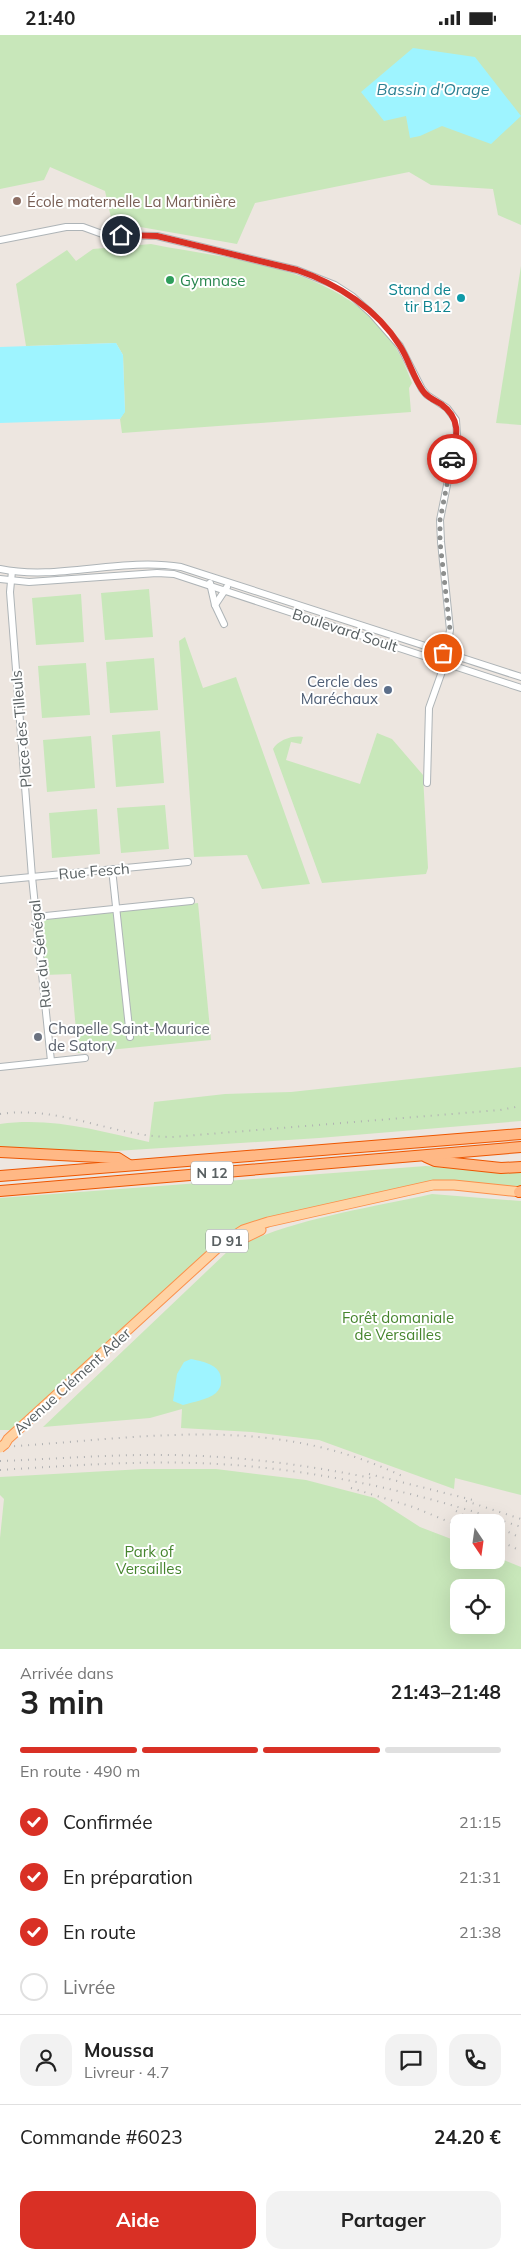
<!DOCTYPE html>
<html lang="fr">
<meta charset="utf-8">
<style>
:root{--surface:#fff;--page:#f2f2f2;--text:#222;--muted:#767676;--line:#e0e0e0;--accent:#d93025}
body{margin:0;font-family:Mulish,sans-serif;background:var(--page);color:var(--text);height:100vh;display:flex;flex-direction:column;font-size:19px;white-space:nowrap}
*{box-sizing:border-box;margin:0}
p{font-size:16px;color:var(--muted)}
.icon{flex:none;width:28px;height:28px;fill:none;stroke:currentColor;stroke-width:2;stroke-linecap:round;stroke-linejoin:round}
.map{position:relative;height:1614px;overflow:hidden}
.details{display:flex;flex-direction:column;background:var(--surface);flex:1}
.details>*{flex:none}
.needle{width:32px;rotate:167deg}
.controls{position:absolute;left:450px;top:1479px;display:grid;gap:10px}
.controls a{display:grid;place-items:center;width:55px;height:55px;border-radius:10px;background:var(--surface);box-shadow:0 5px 20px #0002;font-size:25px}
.pin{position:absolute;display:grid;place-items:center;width:42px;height:42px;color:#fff;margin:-21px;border:2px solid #fff;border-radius:50%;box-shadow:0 1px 5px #0007}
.courier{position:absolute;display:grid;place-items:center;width:50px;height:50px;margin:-25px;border:4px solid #d93025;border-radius:50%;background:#fff;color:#222;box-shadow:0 1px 6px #0007}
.headline em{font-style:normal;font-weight:700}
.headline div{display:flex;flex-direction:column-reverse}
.headline{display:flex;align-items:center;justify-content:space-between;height:85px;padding:0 20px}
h1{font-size:32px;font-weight:700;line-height:38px}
.bar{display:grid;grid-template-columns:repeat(4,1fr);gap:8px 5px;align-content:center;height:60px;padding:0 20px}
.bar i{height:6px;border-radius:4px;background:var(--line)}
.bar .current{background:var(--accent)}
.bar p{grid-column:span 4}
.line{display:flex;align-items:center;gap:12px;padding:0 20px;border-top:1px solid var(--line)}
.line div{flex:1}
.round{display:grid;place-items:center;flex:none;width:52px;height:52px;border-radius:15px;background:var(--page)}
ol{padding:0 20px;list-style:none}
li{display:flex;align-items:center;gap:15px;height:55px}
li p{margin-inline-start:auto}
li .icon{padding:5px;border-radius:50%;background:var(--accent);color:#fff;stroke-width:4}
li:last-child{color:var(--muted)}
li i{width:28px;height:28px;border:2px solid var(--line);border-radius:50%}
.primary-button{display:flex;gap:10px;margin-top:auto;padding:10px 20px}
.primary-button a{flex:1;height:58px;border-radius:15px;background:var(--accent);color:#fff;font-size:20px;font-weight:700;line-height:58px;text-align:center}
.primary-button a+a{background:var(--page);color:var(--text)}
.status{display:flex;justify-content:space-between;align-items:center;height:35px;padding:0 25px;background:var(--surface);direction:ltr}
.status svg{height:14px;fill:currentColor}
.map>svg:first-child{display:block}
.green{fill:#c8e7ba;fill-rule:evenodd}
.water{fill:#9ef4ff}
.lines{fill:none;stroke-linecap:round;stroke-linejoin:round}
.minor-casing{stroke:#aeb4b7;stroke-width:8}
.major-casing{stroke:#fc904a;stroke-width:11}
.highway-casing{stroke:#ed5600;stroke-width:12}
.minor{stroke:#fff;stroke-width:6}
.major{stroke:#ffd2a3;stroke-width:9}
.highway{stroke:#ffb885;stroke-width:10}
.rail{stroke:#b0b1b2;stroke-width:2;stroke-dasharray:1 6;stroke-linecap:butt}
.major-bridge-casing{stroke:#fc904a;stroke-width:11;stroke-linecap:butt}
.major-bridge{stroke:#ffd2a3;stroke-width:9}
.done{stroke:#8d8f8e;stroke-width:5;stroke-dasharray:0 9}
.route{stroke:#d93025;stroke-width:6}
.education-dot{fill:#8d6e63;stroke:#fff;stroke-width:2}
.leisure-dot{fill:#2e9e5b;stroke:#fff;stroke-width:2}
.culture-dot{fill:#0f9aa8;stroke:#fff;stroke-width:2}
.service-dot{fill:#5c6f8a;stroke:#fff;stroke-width:2}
.worship-dot{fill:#6b7280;stroke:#fff;stroke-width:2}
.labels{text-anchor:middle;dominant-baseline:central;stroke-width:4;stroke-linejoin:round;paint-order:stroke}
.shield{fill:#fff;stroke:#8b9091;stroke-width:1}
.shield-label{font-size:14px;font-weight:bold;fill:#596062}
.education-label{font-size:15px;fill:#785e54;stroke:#fff;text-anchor:start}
.leisure-label{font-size:15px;fill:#27864d;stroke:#fff;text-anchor:start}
.culture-label{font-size:15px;fill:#0d838f;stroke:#fff;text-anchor:end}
.street-label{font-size:15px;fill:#596062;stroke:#fff}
.service-label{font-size:15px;fill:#4e5e75;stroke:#fff;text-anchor:end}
.worship-label{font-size:15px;fill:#5b616d;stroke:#fff;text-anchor:start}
.park-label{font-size:15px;fill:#46852e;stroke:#fff}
.water-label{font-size:16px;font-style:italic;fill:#2c8093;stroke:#fff}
</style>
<div class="status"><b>21:40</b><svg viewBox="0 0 49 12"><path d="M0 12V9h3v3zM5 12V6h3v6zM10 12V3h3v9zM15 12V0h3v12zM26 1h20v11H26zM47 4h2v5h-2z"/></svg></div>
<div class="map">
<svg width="521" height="1614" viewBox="0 0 521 1614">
<rect width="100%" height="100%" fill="#ede6e0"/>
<!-- green -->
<g class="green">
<path d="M 0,0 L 521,0 L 521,190 L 498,180 L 493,154 L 431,150 L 409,137 L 255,168 L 237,209 L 112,187 L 105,156 L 50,132 L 44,145 L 0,154 Z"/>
<path d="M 151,209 C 236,226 341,230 394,310 C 402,322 407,335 412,348 L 409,353 L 411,377 L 122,398 L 120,384 L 125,376 L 123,320 L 116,308 L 26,311 L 16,249 L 67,215 L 76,226 L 93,214 Z"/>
<path d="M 521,231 L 521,390 L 496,388 Z"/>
<path d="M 149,554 L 153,602 L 105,605 L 101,558 Z"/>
<path d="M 81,559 L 84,607 L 36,610 L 32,563 Z"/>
<path d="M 185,602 L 203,653 L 236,642 L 310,849 L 262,854 L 247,820 L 194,822 L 179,606 Z"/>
<path d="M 154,623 L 158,675 L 110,678 L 106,627 Z"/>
<path d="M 86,628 L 90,680 L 42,683 L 38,631 Z"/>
<path d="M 160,696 L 164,748 L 116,752 L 112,700 Z"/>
<path d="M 377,698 L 392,704 L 423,740 L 428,833 L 426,839 L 322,848 L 273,714 C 278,705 293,700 303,702 L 301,709 L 291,707 L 286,725 L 360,749 Z"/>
<path d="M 91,701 L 95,753 L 47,757 L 43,705 Z"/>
<path d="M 165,770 L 169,814 L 121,818 L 117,773 Z"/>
<path d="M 97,774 L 100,819 L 52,823 L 49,778 Z"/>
<path d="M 198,868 L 211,1005 L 78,1018 L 71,939 L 45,940 L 39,884 Z"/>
<path d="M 521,1032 L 521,1086 L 319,1103 L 84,1118 L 0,1112 L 0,1089 C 53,1082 98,1096 149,1107 L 154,1067 L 225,1059 L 291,1057 Z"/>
<path d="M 426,1131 L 491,1137 L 521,1136 L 521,1152 L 475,1149 L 428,1149 L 250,1192 L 222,1205 L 10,1395 L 0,1395 L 0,1163 Z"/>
<path d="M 432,1159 L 521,1166 L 521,1460 L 455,1443 L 454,1454 L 319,1405 L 252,1397 L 181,1393 L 182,1374 L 150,1383 L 43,1392 L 228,1216 C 290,1184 364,1174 432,1159 Z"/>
<path d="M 143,1434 L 216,1434 L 306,1445 L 375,1463 L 420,1492 L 459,1507 L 459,1525 L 496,1525 L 496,1522 L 521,1532 L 521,1614 L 0,1614 L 0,1503 L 4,1464 L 0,1460 L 0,1442 ZM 496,1552 L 496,1590 L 459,1590 L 459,1552 Z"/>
</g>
<!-- water -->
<g class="water">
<path d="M 413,13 L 475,22 L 521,81 L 491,109 L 442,91 L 420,101 L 410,103 L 406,81 L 384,86 L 361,57 Z"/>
<path d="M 116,308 L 123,320 L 125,377 L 120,384 L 0,388 L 0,312 Z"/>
<path d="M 191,1324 C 205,1327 223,1330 221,1348 C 221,1351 219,1355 216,1358 C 207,1365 193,1367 183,1370 L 173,1366 L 177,1339 L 184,1327 Z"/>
</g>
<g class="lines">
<!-- minor casing -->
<g class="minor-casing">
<g id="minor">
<path d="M 0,205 L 66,192 L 83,192 L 105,200 L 157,201 L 297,235 L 335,250 L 352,261 L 372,279 L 400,311 L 422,354 L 427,360 L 447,373 L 456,385 L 457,400 L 440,485 L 441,507 L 450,595 L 448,606 L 443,618"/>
<path d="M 0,534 C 58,546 121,522 181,532 L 521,642"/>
<path d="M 12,536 L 10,557 L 32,842 L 51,1026"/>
<path d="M 0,544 L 29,547 L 157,538 L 174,539 L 521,653"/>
<path d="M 210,548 L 215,570 L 224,589"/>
<path d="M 215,570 L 227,552"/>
<path d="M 427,748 L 429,673 L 445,628"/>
<path d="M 112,834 L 130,1002"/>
<path d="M 0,845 L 188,827"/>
<path d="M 36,882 L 191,866"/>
<path d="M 0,1032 L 85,1023"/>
</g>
</g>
<!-- major casing -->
<g class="major-casing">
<g id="major">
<path d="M 230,1210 L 261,1195"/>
<path d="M 5,1409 L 8,1404 L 223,1208 L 243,1195 L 268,1187 L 433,1150 L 454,1150 L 521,1157"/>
</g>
</g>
<!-- highway casing -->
<g class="highway-casing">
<g id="highway">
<path d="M 0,1117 L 118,1123 L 129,1130"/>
<path d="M 426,1122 L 435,1126 L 501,1133 L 521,1132"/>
<path d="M 0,1141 L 521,1099"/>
<path d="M 0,1156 L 521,1112"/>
<path d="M 519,1157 L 521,1156"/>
</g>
</g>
<!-- minor -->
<use href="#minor" class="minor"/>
<!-- major -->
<use href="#major" class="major"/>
<!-- highway -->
<use href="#highway" class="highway"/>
<!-- rail -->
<g class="rail">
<path d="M 0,1079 C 60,1070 113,1102 172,1102 L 500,1075 L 521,1071"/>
<path d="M 0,1412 C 141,1404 268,1377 402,1441"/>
<path d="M 0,1426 C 57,1424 114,1419 171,1420 C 240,1421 308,1430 376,1444"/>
<path d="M 0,1435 C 65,1431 129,1426 194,1428 C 305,1431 416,1456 521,1492"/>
<path d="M 369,1439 L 473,1465"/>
<path d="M 351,1453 L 413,1472 L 459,1491"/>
<path d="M 466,1466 L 521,1484"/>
<path d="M 456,1476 L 478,1488"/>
<path d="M 496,1491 L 521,1503"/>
<path d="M 496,1504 L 521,1516"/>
</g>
<!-- major-bridge casing -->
<g class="major-bridge-casing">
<path id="major-bridge" d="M 0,1413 L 5,1409"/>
</g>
<!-- major-bridge -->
<use href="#major-bridge" class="major-bridge"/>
</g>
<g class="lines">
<!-- done -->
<path class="done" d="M 443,618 L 448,606 L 450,595 L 440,507 L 440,485 L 452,424"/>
<!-- route -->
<path class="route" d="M 121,200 L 157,201 L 297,235 C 338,249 377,274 400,311 C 409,325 413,342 423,356 C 427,362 434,365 441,369 C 462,384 457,402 452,424"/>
</g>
<!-- markers -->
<circle class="education-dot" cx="17" cy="166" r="5"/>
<circle class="leisure-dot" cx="170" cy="245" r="5"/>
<circle class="culture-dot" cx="461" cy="263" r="5"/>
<circle class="service-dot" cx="388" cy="655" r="5"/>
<circle class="worship-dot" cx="38" cy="1002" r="5"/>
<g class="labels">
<!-- shield labels -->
<g class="shield">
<rect x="191" y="1126.5" width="42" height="23" rx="4"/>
<rect x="206" y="1194.5" width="42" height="23" rx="4"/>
</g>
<g class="shield-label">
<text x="212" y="1138">N 12</text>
<text x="227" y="1206">D 91</text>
</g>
<!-- education labels -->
<g class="education-label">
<text x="27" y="166">École maternelle La Martinière</text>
</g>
<!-- leisure labels -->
<g class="leisure-label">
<text x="180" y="245">Gymnase</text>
</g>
<!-- culture labels -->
<g class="culture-label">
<text x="451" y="254">Stand de<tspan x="451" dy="17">tir B12</tspan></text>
</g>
<!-- street labels -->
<g class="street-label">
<text transform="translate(345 595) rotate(18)">Boulevard Soult</text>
<text transform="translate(21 694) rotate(-95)">Place des Tilleuls</text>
<text transform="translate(94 836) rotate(-5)">Rue Fesch</text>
<text transform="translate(40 919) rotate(-96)">Rue du Sénégal</text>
<text transform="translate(72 1346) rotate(-42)">Avenue Clément Ader</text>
</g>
<!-- service labels -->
<g class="service-label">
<text x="378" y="646">Cercle des<tspan x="378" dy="17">Maréchaux</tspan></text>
</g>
<!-- worship labels -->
<g class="worship-label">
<text x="48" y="993">Chapelle Saint-Maurice<tspan x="48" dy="17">de Satory</tspan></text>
</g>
<!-- park labels -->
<g class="park-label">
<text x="398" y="1282">Forêt domaniale<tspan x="398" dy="17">de Versailles</tspan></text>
<text x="149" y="1516">Park of<tspan x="149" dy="17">Versailles</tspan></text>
</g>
<!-- water labels -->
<g class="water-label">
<text x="433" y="54">Bassin d'Orage</text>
</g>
</g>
</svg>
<div class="controls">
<a><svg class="needle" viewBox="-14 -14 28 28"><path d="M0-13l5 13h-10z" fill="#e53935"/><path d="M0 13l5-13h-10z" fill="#767676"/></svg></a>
<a><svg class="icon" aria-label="locate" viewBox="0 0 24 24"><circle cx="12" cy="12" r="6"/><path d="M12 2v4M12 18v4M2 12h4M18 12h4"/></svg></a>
</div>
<div class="pin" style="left:443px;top:618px;background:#ea580c"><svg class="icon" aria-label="bag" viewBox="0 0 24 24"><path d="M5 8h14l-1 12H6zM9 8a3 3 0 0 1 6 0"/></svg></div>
<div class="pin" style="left:121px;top:200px;background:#1f2937"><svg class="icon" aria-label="home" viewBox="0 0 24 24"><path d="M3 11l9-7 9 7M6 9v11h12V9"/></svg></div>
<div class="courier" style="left:452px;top:424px"><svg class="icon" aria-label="car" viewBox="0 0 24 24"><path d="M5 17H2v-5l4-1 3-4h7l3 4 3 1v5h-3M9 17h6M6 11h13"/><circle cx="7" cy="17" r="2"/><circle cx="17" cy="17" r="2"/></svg></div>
</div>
<section class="details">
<div class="headline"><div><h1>3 min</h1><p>Arrivée dans</p></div><em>21:43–21:48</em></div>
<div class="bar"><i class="current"></i><i class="current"></i><i class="current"></i><i></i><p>En route · 490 m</p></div>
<ol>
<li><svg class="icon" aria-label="check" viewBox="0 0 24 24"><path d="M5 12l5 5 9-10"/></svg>Confirmée<p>21:15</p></li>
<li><svg class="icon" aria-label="check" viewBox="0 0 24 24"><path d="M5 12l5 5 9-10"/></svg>En préparation<p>21:31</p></li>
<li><svg class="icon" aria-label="check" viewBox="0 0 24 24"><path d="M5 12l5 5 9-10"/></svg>En route<p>21:38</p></li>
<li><i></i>Livrée</li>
</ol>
<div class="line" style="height:90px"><a class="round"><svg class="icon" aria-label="person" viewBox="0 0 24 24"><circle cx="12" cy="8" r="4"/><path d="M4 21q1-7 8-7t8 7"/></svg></a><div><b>Moussa</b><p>Livreur · 4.7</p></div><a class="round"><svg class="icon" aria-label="chat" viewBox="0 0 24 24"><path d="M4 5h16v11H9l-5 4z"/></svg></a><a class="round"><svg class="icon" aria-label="phone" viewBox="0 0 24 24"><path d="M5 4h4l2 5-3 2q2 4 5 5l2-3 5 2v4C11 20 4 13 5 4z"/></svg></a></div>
<div class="line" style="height:65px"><div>Commande #6023</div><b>24.20 €</b></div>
<div class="primary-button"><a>Aide</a><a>Partager</a></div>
</section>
